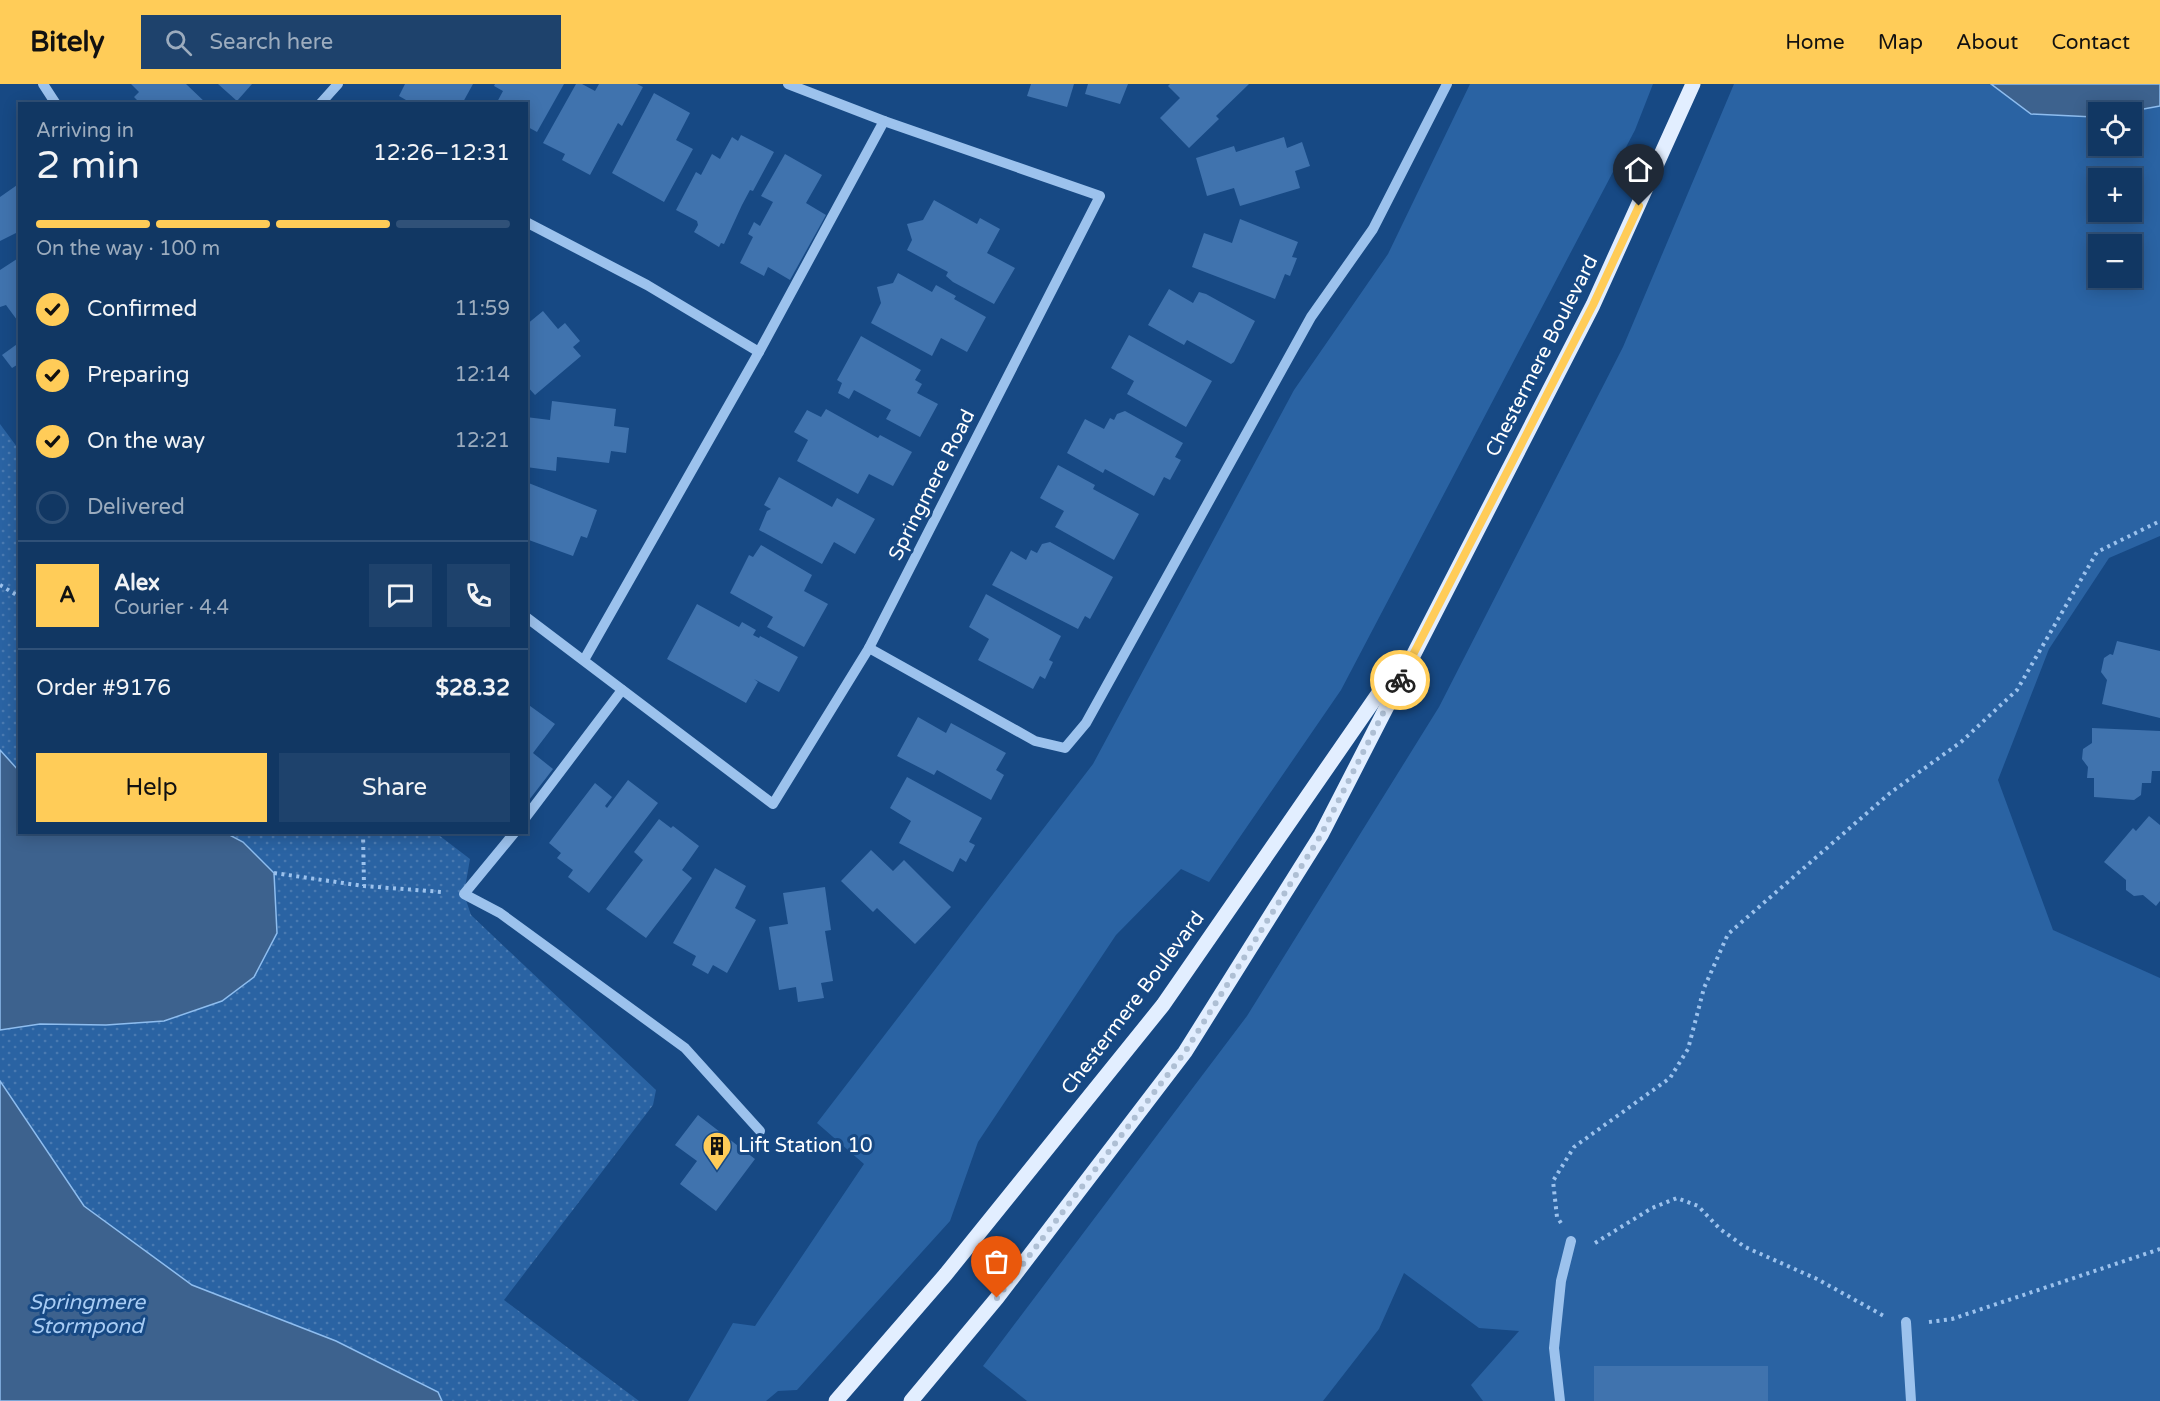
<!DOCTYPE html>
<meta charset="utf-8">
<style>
:root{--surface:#113763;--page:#1e426c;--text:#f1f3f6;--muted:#9cacbe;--line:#305178;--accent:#ffcc58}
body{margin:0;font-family:"Varela Round",sans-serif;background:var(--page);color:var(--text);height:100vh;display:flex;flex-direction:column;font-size:22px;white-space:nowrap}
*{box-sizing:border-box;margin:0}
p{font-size:20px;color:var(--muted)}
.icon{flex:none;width:33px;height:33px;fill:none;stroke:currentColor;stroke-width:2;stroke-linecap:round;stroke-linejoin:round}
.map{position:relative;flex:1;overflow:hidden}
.drawer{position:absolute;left:18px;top:18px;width:510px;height:732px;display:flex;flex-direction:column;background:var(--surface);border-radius:0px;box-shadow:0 3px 15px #0003,0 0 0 2px var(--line)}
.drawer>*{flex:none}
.buttons{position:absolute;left:2088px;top:18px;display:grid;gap:12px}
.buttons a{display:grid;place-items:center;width:54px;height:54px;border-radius:0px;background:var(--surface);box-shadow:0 3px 15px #0003,0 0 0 2px var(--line);font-size:30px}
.pin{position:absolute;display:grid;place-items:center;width:51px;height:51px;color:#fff;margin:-62px -26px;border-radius:50% 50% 50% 0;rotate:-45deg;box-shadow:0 0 6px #0007}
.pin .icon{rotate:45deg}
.courier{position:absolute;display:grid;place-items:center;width:60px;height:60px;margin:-30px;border:4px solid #ffcc58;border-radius:50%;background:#fff;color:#222;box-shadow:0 2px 8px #0007}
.headline em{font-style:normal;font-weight:600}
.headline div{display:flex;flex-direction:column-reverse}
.headline{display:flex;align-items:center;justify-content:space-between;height:102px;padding:0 18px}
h1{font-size:39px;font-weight:600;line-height:45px}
.bar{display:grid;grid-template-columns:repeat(4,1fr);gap:9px 6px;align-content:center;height:72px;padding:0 18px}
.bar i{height:8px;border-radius:4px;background:var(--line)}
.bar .current{background:var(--accent)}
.bar p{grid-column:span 4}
.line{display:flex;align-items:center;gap:15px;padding:0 18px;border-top:2px solid var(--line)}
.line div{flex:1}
.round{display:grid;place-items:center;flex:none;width:63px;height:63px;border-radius:0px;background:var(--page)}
ol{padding:0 18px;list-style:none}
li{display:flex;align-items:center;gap:18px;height:66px}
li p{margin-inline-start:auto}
li .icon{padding:6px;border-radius:50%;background:var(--accent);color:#111;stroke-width:4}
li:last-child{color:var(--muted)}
li i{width:33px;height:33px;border:3px solid var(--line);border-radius:50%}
.primary-button{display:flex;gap:12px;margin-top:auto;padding:12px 18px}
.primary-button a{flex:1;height:69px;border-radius:0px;background:var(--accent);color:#111;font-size:24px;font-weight:600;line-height:69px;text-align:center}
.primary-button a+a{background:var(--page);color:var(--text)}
header{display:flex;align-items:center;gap:36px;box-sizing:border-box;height:84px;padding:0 30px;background:var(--accent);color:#111}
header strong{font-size:28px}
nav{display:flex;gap:33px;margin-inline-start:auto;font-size:21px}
.search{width:420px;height:54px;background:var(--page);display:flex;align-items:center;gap:15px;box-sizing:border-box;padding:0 21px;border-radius:0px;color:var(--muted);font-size:22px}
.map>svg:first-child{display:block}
.grass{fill:#2a63a3;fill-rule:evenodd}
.park{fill:url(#park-dots)}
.water{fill:#3d628e;stroke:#8ebdef;stroke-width:1.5}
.building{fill:#4073ae}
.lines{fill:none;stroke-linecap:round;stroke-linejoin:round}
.path{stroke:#9cc2ed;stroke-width:4;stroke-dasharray:3 4.5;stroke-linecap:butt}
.minor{stroke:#9cc2ed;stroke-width:10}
.major{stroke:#e2eeff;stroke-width:15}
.done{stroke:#aebfd4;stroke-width:6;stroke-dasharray:0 10.8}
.route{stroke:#ffcc58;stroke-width:8}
.labels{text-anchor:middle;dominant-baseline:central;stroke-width:6;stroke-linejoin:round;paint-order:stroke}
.street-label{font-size:20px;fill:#fff;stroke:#174984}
.poi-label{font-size:20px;fill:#fff;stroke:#174984;text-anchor:start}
.water-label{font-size:21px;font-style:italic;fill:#a8ccf4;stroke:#174984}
</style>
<header>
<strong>Bitely</strong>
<div class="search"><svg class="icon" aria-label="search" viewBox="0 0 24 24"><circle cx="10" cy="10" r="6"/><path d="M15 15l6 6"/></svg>Search here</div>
<nav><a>Home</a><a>Map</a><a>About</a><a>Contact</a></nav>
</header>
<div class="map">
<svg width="2160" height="1317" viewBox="0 0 2160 1317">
<defs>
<pattern id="park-dots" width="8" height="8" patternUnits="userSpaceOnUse" patternTransform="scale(1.5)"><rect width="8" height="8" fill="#2a63a3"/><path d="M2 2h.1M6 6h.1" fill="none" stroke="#4a7ab1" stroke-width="1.8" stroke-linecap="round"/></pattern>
</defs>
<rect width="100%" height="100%" fill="#174984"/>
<!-- grass -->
<g class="grass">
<path d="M 1470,0 L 1653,0 L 1635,46 L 1341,606 L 1209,798 L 1181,785 L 1116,851 L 978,1058 L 950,1137 L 797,1306 L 778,1307 L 766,1317 L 688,1317 L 733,1239 L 755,1242 L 864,1080 L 817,1039 L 1093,680 L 1294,306 L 1388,170 Z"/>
<path d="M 1734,0 L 2160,0 L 2160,452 L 2109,474 L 2049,565 L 1998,696 L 2053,846 L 2160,894 L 2160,1317 L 1483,1317 L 1471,1301 L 1519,1247 L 1479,1244 L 1404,1189 L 1379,1245 L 1323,1317 L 1027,1317 L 983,1282 L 1247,932 L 1439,623 L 1623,263 ZM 2098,28 L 2132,28 L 2132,62 L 2098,62 ZM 2098,94 L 2132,94 L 2132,128 L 2098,128 ZM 2098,160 L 2132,160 L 2132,194 L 2098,194 Z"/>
</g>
<!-- park -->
<path class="park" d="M 0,340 L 20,367 L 20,748 L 436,749 L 470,775 L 464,810 L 471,831 L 656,1006 L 653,1021 L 504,1216 L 639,1317 L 0,1317 Z"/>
<!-- water -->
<g class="water">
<path d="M 1991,0 L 2160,0 L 2160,22 L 2127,28 L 2098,28 L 2098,32 L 2094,33 L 2031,30 Z"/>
<path d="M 0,666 L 19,687 L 20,748 L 224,748 L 243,758 L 274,789 L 277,849 L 254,893 L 222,917 L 164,937 L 106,941 L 40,940 L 0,946 Z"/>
<path d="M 0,997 L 84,1122 L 192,1201 L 336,1257 L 438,1308 L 442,1317 L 0,1317 Z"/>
</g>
<!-- building -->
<g class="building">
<path d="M 131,0 L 186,0 L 207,20 L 141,20 L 134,13 L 139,8 Z"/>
<path d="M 218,0 L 252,0 L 237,17 Z"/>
<path d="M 405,0 L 473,0 L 462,20 L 413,20 L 399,12 Z"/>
<path d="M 495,0 L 564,0 L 537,48 L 526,42 L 526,20 L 496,20 L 503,7 L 494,2 Z"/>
<path d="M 576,0 L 582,0 L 595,7 L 599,0 L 637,0 L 643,3 L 622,42 L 618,39 L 590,91 L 562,76 L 565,70 L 543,59 Z"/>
<path d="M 1031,0 L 1074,0 L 1067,23 L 1027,12 Z"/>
<path d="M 1088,0 L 1128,0 L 1120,20 L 1085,10 Z"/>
<path d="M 1170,0 L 1249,0 L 1216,32 L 1219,35 L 1189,64 L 1160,34 L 1180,14 L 1168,2 Z"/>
<path d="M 654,9 L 690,29 L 676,56 L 693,65 L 664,118 L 612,89 Z"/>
<path d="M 741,51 L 774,68 L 753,107 L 750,106 L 742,121 L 724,160 L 721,159 L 719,163 L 694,148 L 698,141 L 697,137 L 676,126 L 696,88 L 701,91 L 712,70 L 720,75 L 732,53 L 738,57 Z"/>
<path d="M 1284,53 L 1287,64 L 1302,58 L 1310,82 L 1295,87 L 1300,104 L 1240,122 L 1234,104 L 1207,112 L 1196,74 L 1234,62 L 1236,68 Z"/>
<path d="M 785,70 L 822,91 L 806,119 L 826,131 L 790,196 L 768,183 L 764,192 L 740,179 L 753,153 L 748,150 L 754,138 L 760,142 L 773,118 L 761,112 Z"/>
<path d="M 20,99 L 20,147 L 0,157 L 0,113 Z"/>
<path d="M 934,116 L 977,140 L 980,134 L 1000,145 L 987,169 L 1015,184 L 994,220 L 953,198 L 946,192 L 948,188 L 907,166 L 912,156 L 907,140 L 923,136 Z"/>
<path d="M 1240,135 L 1298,158 L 1292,173 L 1297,174 L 1290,192 L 1285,190 L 1275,215 L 1192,183 L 1204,149 L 1232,159 Z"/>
<path d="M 20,173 L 20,240 L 6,221 L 0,223 L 0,186 Z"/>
<path d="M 898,189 L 932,208 L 936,201 L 956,212 L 954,215 L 986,233 L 967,268 L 941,254 L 932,272 L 871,239 L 881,219 L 877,203 L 893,199 Z"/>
<path d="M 1169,205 L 1193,219 L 1199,208 L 1206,210 L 1255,237 L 1234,278 L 1231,280 L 1187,256 L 1184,261 L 1148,241 Z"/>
<path d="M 543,227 L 558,245 L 565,239 L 580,257 L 573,263 L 581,272 L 535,311 L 526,301 L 526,241 Z"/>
<path d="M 1129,251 L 1212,297 L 1186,343 L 1127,310 L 1134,297 L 1111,284 Z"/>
<path d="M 861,252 L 921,286 L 915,296 L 922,300 L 917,309 L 938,320 L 920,353 L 886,335 L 891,326 L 854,306 L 849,315 L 838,309 L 842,299 L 837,296 Z"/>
<path d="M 20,258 L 20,279 L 12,284 L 2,271 Z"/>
<path d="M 552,317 L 616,325 L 614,342 L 629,344 L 626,369 L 611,367 L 609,379 L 557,373 L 556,387 L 526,383 L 526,333 L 550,336 Z"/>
<path d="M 826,325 L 878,354 L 880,351 L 912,368 L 893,402 L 869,390 L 858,410 L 797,377 L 808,356 L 794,348 L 807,326 L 821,333 Z"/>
<path d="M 1125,327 L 1183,359 L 1175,373 L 1181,376 L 1170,396 L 1164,393 L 1154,412 L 1105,385 L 1103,389 L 1067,369 L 1085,335 L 1104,345 L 1110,334 L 1114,336 L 1117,330 Z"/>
<path d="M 1058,381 L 1095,401 L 1093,405 L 1139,430 L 1114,476 L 1055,443 L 1064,427 L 1040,414 Z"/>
<path d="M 779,393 L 832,423 L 837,414 L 875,435 L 855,470 L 834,458 L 822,480 L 759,446 L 767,427 L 771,425 L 764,421 Z"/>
<path d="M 526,398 L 597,426 L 587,454 L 581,452 L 573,472 L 526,455 Z"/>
<path d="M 1050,458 L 1113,493 L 1090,535 L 1085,532 L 1078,545 L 992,501 L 1011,467 L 1026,476 L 1031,466 L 1037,469 L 1042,460 Z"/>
<path d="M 761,461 L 812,491 L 804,507 L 828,520 L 804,563 L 767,543 L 773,533 L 730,509 L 749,471 L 753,473 Z"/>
<path d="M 986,510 L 1061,552 L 1049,576 L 1053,578 L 1045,595 L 1040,592 L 1033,605 L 978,576 L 989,555 L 969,543 Z"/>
<path d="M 697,520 L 739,543 L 742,538 L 756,546 L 753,551 L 759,554 L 760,552 L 798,573 L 779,608 L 754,595 L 758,598 L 746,619 L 667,575 Z"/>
<path d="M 2117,557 L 2160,567 L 2160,634 L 2102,620 L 2107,596 L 2101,588 L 2104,574 L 2110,570 L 2113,571 Z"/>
<path d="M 526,619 L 555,640 L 533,669 L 553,685 L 526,720 Z"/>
<path d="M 918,633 L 946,649 L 951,639 L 1006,669 L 996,686 L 1004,691 L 991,716 L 937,686 L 934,691 L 897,672 Z"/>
<path d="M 2092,644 L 2160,647 L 2160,687 L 2152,687 L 2151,699 L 2142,699 L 2141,711 L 2134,716 L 2094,713 L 2094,694 L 2087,694 L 2088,683 L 2082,675 L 2083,665 L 2092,659 Z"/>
<path d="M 907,693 L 982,734 L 969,758 L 975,761 L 966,778 L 960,774 L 953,788 L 899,759 L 911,737 L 890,724 Z"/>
<path d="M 628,696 L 658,719 L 589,809 L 568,793 L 573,786 L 557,774 L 561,769 L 549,759 L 595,699 L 612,713 L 605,722 L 607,724 Z"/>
<path d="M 2149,732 L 2160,741 L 2160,817 L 2156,822 L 2143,811 L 2134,812 L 2126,806 L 2126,796 L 2104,778 L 2133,744 L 2136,747 Z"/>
<path d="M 659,735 L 671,744 L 673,742 L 699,762 L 682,786 L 692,794 L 646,854 L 606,825 L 643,776 L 634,768 Z"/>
<path d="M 871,766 L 893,787 L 904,776 L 951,823 L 915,860 L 877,824 L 873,828 L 841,797 Z"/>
<path d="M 715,784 L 746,802 L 735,824 L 756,836 L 727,889 L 713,881 L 708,890 L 692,881 L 696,872 L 673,859 Z"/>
<path d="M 825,803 L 831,846 L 825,847 L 833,897 L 821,899 L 824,914 L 798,918 L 796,903 L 779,906 L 769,843 L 788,840 L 783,809 Z"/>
<path d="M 698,1031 L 755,1075 L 716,1127 L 680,1100 L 697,1077 L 675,1061 Z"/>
<rect x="1594" y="1282" width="174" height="35"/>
</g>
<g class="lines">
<!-- path -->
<g class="path">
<path d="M 0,501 L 20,513"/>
<path d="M 363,748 L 364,802"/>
<path d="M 274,789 L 364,802 L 442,808"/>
<path d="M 1561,1139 L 1557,1133 L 1553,1097 L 1574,1063 L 1670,994 L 1688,965 L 1704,904 L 1728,850 L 1890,709 L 1961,658 L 2017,606 L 2097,468 L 2160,437"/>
<path d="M 1595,1159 L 1652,1124 L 1677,1114 L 1698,1122 L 1720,1145 L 1745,1163 L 1817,1195 L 1884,1232"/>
<path d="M 1929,1238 L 1952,1235 L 2160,1165"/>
</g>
<!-- minor -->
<g class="minor">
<path d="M 43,0 L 56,20"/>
<path d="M 320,20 L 338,0"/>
<path d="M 526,138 L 647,201 L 759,268"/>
<path d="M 526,533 L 773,720 L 869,564 L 1100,112 L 884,37 L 788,0"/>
<path d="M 869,564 L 1035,657 L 1065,664 L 1086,639 L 1311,233 L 1373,145 L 1447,0"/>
<path d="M 584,576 L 759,268 L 884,37"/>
<path d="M 526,733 L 622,606"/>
<path d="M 515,748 L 464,810 L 500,829 L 685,964 L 760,1047"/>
<path d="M 1906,1238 L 1911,1317"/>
<path d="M 1560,1317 L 1554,1264 L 1561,1197 L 1571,1157"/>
</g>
<!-- major -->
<g class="major">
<path d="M 836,1317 L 946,1190 L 1163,921 L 1401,577"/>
<path d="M 911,1317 L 997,1214 L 1185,968 L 1321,751 L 1593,221 L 1693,0"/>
</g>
</g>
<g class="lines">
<!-- done -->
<path class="done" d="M 997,1214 L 1185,968 L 1321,751 L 1400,596"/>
<!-- route -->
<path class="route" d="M 1400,596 L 1593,221 L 1639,122"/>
</g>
<!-- icons -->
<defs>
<g id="building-pin" transform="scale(1.5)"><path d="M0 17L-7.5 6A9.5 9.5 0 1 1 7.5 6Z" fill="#ffcc58" stroke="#174984"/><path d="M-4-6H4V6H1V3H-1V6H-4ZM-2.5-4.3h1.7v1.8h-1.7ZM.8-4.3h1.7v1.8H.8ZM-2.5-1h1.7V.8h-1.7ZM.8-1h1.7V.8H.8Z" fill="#111"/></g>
</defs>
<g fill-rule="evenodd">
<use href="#building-pin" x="717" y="1062"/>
</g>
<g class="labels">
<!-- street labels -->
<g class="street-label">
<text transform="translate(1542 272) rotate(-63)">Chestermere Boulevard</text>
<text transform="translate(932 401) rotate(-63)">Springmere Road</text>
<text transform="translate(1133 919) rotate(-53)">Chestermere Boulevard</text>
</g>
<!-- poi labels -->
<g class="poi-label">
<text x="738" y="1062">Lift Station 10</text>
</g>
<!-- water labels -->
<g class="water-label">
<text x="87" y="1218">Springmere<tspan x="87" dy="24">Stormpond</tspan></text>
</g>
</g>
</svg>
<div class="buttons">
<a><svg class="icon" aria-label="locate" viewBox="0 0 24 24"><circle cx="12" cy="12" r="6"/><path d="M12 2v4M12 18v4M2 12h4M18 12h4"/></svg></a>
<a>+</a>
<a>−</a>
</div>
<div class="pin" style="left:997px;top:1214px;background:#ea580c"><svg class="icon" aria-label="bag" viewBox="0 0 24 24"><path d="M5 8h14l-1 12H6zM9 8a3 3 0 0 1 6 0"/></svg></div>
<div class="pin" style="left:1639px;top:122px;background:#1f2937"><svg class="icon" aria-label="home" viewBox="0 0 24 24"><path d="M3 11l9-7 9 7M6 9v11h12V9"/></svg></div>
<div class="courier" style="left:1400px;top:596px"><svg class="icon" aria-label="bike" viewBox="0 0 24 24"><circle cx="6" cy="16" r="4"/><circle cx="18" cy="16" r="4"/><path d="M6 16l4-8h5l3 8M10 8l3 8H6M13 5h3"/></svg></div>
<section class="drawer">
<div class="headline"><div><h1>2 min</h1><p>Arriving in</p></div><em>12:26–12:31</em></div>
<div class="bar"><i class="current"></i><i class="current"></i><i class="current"></i><i></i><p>On the way · 100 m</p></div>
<ol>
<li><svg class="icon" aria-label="check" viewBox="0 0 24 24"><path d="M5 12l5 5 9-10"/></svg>Confirmed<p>11:59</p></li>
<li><svg class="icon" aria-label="check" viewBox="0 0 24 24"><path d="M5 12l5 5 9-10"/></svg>Preparing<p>12:14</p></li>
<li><svg class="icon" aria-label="check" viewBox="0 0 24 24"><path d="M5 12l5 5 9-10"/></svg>On the way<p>12:21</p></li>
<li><i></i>Delivered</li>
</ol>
<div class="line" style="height:108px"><b class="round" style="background:var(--accent);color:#111">A</b><div><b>Alex</b><p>Courier · 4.4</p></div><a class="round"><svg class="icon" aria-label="chat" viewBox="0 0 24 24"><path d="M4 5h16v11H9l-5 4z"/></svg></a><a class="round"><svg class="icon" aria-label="phone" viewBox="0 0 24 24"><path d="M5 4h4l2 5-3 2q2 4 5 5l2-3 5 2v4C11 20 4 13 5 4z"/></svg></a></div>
<div class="line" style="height:78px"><div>Order #9176</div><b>$28.32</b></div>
<div class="primary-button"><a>Help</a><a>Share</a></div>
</section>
</div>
